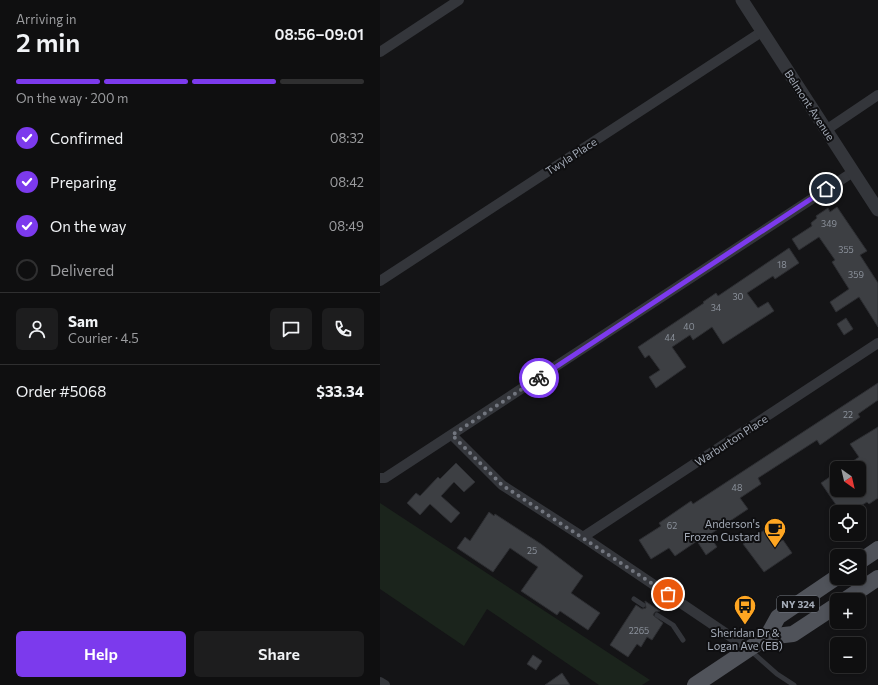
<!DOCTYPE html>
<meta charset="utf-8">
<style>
:root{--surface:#0f0f10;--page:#1d1d1e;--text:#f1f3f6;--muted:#9b9c9f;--line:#2f2f30;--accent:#7c3aed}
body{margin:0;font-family:Commissioner,sans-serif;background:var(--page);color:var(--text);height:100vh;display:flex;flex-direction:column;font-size:15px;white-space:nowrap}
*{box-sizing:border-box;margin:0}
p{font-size:13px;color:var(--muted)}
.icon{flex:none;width:22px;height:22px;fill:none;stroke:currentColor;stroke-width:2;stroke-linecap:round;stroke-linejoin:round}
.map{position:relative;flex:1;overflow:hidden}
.details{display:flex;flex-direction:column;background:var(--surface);width:380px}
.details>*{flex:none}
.needle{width:26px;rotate:146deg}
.controls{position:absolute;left:450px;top:461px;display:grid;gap:8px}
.controls a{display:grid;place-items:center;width:36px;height:36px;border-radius:6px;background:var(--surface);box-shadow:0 2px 6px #0003,0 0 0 1px var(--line);font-size:20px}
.pin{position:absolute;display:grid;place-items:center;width:34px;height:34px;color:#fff;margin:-17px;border:2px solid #fff;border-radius:50%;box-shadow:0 1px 4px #0007}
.courier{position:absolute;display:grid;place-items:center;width:40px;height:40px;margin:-20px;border:3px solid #7c3aed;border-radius:50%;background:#fff;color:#222;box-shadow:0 1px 5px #0007}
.headline em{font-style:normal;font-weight:600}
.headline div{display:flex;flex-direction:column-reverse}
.headline{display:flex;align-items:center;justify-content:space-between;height:68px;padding:0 16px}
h1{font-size:26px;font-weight:600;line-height:30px}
.bar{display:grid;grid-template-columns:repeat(4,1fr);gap:6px 4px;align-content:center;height:48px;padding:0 16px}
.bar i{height:5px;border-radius:3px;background:var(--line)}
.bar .selected{background:var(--accent)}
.bar p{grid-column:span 4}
.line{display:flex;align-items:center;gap:10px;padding:0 16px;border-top:1px solid var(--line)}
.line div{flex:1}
.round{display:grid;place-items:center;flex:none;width:42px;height:42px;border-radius:6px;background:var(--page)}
ol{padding:0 16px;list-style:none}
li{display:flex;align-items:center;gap:12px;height:44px}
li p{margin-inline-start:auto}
li .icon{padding:4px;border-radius:50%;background:var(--accent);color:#fff;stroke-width:4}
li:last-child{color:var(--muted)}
li i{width:22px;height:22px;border:2px solid var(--line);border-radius:50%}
.cta{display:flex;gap:8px;margin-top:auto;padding:8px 16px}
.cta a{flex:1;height:46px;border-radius:6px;background:var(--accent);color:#fff;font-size:16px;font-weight:600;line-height:46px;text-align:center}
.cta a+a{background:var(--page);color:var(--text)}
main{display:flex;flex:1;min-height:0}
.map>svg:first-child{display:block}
.green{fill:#1b241c}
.building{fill:#3d3f43;stroke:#2d2e32}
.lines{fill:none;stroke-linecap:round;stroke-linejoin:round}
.service{stroke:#34363b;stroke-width:5}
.minor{stroke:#34363b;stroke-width:10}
.tertiary{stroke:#34363b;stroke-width:13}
.primary{stroke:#50535a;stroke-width:16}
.done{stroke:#72767f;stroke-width:4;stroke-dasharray:0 7.2}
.route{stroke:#7c3aed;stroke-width:5}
.labels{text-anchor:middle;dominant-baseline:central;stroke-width:4;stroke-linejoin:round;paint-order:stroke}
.number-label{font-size:9px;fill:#8a909a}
.shield{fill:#0f0f11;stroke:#777c85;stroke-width:1}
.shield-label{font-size:10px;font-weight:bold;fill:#a4abb7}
.street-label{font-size:11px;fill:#a4abb7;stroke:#0f0f11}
.poi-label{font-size:11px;fill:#a4abb7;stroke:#0f0f11;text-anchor:end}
</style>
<main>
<section class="details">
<div class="headline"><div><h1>2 min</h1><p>Arriving in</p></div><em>08:56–09:01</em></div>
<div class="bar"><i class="selected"></i><i class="selected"></i><i class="selected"></i><i></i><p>On the way · 200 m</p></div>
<ol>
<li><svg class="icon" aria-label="check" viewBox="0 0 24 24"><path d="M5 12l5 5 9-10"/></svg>Confirmed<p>08:32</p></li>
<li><svg class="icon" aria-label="check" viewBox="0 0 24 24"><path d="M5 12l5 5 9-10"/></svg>Preparing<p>08:42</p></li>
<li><svg class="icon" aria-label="check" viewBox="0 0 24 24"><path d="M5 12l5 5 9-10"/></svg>On the way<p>08:49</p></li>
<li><i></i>Delivered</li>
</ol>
<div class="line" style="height:72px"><a class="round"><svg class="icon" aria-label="person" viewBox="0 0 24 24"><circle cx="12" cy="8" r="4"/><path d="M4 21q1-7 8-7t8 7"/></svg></a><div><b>Sam</b><p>Courier · 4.5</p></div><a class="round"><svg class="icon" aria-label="chat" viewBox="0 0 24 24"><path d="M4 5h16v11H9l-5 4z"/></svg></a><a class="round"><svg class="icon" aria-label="phone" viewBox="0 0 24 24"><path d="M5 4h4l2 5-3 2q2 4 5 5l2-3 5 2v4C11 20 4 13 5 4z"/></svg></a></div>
<div class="line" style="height:52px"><div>Order #5068</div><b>$33.34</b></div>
<div class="cta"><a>Help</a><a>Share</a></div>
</section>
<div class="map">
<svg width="498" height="685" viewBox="0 0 498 685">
<rect width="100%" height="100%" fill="#141416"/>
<!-- green -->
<path class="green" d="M 0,503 L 270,680 L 262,685 L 219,685 L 107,609 L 84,646 L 0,589 Z"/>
<!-- building -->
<g class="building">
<path d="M 457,207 L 487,251 L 480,255 L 498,283 L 498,327 L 479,297 L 456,312 L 450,302 L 469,289 L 452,262 L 455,260 L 439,237 L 419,250 L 412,239 L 432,226 L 431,223 L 437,218 L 436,216 L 448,208 L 450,212 Z"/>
<path d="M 409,248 L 419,263 L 395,279 L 393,276 L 367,293 L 378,308 L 388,302 L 394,311 L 343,344 L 332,327 L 313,340 L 310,335 L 292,347 L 306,367 L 276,388 L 269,377 L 280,370 L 269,355 L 265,358 L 258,347 L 324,303 L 323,302 L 336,293 L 338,296 Z"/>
<path d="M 466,318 L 473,329 L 464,335 L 457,324 Z"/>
<path d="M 498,383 L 498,400 L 478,414 L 480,417 L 440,445 L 437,440 L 378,478 L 381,484 L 360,498 L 368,509 L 329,535 L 337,547 L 326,555 L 317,541 L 295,556 L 289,548 L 271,559 L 259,540 L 281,526 L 279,523 L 311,501 L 313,504 Z"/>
<path d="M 498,427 L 498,498 L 489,504 L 487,502 L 471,512 L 461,512 L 441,483 L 457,472 L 457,490 L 479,490 L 479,468 L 463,468 L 479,457 L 470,444 Z"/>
<path d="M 76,463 L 95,482 L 84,492 L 74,482 L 61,496 L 80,513 L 71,523 L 50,504 L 40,515 L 27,503 L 36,493 L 40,496 L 58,477 L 60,479 Z"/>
<path d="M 109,512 L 114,516 L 115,514 L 161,544 L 203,576 L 191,593 L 220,613 L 208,630 L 180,611 L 177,615 L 141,591 L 158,567 L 130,548 L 113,572 L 77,548 L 85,537 L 90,541 Z"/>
<path d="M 389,527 L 399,542 L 403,540 L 412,553 L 384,572 L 363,544 Z"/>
<path d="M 265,601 L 280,611 L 275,612 L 273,615 L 283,623 L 272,640 L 267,637 L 261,647 L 257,644 L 248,657 L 230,645 L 256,605 L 262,609 L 266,608 Z"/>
<path d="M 153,655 L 162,661 L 156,670 L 147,664 Z"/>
<path d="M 182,673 L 190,685 L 165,685 Z"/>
</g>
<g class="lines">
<!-- service -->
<g class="service">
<path d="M 254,599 L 263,605"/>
<path d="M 277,615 L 293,625 L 303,640"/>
<path d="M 371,651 L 397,674 L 414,685"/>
</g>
<!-- minor -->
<g class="minor">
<path d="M 0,52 L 79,0"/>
<path d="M 446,130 L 498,95"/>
<path d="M 0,281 L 383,31"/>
<path d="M 72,435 L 122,485 L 203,537 L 369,649"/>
<path d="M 0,478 L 5,478 L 473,172"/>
<path d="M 203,537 L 498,343"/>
<path d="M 0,682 L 5,685"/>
</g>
<!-- tertiary -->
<path class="tertiary" d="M 362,0 L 498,210"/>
<!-- primary -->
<g class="primary">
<path d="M 479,562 L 498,549"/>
<path d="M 465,600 L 498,578"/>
<path d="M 387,637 L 398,617 L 457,577"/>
<path d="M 315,685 L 387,637 L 413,634 L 457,605"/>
</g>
</g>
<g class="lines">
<!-- done -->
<path class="done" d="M 159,378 L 72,435 L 122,485 L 288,594"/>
<!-- route -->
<path class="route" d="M 159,378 L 446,189"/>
</g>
<!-- icons -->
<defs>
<g id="cafe-pin" transform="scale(1.15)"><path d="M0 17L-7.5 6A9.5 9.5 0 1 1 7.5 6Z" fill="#ffa622" stroke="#0f0f11"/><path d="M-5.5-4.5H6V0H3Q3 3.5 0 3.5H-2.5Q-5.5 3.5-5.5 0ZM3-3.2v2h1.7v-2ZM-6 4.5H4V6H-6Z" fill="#111"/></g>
<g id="bus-pin" transform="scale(1.15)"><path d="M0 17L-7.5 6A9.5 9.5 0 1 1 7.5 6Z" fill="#ffa622" stroke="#0f0f11"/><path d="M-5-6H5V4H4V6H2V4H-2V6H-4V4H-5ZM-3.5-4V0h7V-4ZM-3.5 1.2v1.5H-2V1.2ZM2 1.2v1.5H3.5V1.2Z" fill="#111"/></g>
</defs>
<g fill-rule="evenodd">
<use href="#cafe-pin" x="395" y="529"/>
<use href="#bus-pin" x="365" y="606"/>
</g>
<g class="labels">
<!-- number labels -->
<g class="number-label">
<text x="449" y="223">349</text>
<text x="466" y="249">355</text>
<text x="402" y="264">18</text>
<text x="476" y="274">359</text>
<text x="358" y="296">30</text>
<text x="336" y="307">34</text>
<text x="309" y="326">40</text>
<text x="290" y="337">44</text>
<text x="468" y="414">22</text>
<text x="357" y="487">48</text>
<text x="292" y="525">62</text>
<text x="152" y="550">25</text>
<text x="259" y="630">2265</text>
</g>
<!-- shield labels -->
<rect class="shield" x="397" y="596" width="42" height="16" rx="3"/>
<g class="shield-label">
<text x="418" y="604">NY 324</text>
</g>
<!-- street labels -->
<g class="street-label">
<text transform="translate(430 105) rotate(57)">Belmont Avenue</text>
<text transform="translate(191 156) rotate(-33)">Twyla Place</text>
<text transform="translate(351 440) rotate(-33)">Warburton Place</text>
</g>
<!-- poi labels -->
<g class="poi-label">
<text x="380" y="523">Anderson's<tspan x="380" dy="13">Frozen Custard</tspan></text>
<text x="365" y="632" text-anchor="middle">Sheridan Dr &amp;<tspan x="365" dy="13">Logan Ave (EB)</tspan></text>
</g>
</g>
</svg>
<div class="controls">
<a><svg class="needle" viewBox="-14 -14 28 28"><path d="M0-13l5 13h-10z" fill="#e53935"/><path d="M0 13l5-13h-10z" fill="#9b9c9f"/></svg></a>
<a><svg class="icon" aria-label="locate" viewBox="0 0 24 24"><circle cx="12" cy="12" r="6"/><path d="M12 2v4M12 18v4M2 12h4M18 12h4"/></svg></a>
<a><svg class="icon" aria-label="layers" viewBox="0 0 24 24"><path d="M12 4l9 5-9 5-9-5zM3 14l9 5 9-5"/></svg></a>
<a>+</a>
<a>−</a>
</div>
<div class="pin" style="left:288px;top:594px;background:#ea580c"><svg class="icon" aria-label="bag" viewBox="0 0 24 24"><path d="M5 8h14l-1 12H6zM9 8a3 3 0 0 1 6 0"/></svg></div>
<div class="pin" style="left:446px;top:189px;background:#1f2937"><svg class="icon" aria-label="home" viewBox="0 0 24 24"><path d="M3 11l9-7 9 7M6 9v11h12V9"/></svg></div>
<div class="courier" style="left:159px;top:378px"><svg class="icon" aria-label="bike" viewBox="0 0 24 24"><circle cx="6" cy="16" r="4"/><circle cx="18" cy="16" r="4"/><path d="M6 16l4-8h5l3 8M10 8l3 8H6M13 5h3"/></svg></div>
</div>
</main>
